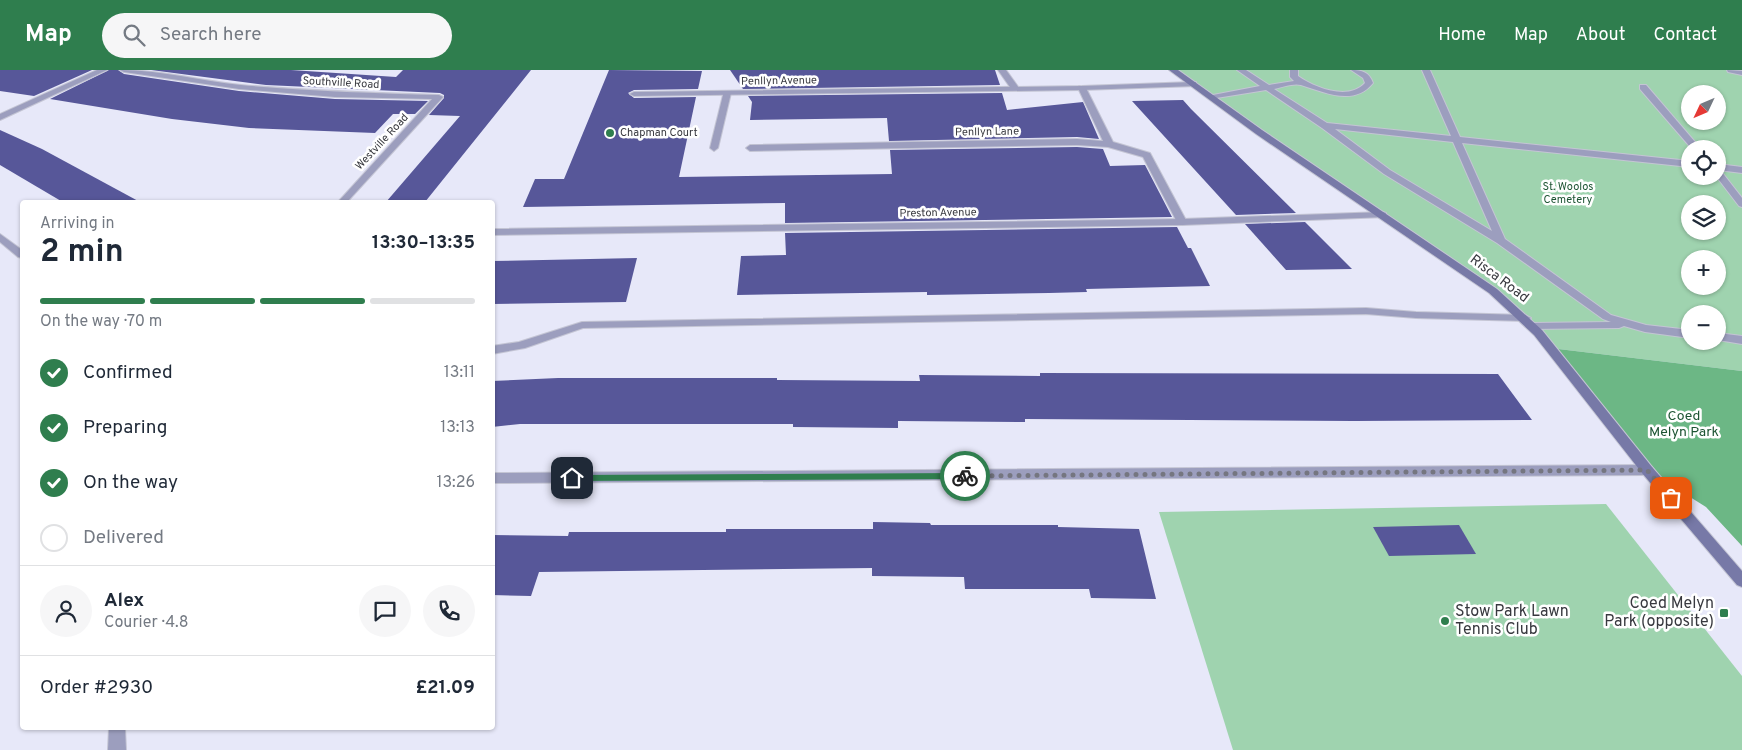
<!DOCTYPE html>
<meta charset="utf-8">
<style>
:root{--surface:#fff;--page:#f6f6f7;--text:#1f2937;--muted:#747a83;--line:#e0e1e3;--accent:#2f7e4e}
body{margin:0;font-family:Overpass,sans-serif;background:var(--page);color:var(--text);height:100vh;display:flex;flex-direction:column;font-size:19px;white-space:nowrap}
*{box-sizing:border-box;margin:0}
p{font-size:16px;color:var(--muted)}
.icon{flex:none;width:28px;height:28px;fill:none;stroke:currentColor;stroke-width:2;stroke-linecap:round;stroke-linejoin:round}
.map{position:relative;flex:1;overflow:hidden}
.drawer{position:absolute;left:20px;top:130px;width:475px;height:530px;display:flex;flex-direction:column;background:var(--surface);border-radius:5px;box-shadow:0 1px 4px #0004}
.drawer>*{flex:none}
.needle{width:32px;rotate:226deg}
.fabs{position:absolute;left:1681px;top:15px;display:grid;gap:10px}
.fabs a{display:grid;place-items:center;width:45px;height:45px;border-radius:50%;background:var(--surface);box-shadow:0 1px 4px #0004;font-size:25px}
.pin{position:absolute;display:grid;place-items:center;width:42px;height:42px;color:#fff;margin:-21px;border-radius:10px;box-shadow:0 2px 8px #0006}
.courier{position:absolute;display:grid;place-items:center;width:50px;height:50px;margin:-25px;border:4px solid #2f7e4e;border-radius:50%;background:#fff;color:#222;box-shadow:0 1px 6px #0007}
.overview em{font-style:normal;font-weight:700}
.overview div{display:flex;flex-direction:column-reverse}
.overview{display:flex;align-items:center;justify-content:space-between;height:85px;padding:0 20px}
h1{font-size:32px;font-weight:700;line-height:38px}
.bar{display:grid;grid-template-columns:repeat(4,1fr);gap:8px 5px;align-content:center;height:60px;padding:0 20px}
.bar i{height:6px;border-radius:4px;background:var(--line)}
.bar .selected{background:var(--accent)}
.bar p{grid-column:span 4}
.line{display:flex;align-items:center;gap:12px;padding:0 20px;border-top:1px solid var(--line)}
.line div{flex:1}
.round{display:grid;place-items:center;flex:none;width:52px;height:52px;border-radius:26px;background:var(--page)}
ol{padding:0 20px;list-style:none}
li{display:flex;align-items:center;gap:15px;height:55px}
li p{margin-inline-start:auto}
li .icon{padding:5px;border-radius:50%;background:var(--accent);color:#fff;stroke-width:4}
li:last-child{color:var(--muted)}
li i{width:28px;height:28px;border:2px solid var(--line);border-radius:50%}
header{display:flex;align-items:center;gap:30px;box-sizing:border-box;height:70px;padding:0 25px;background:var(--accent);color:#fff}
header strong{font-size:24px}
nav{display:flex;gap:28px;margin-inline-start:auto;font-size:18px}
.search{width:350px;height:45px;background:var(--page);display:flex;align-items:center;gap:12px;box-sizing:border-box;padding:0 18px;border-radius:28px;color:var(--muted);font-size:19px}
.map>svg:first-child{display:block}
.green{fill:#9fd3af;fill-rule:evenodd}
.forest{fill:#6cb785}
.building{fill:#575799}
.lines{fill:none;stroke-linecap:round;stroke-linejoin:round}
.service-casing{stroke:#c4c5d4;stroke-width:2}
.minor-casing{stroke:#c4c5d4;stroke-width:2}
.secondary-casing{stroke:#c4c5d4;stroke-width:2}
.service{fill:#9c9ebe;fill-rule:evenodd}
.minor{fill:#9c9ebe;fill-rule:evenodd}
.secondary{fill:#7779a7;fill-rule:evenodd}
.route{fill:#2f7e4e}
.done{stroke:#757680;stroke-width:5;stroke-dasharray:0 9}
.poi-dot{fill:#2f7e4e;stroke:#fff;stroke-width:2}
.labels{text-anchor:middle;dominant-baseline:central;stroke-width:5;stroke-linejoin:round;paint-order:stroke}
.far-street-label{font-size:11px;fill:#38393f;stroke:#fff}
.far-poi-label{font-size:11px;fill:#38393f;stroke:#fff;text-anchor:start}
.far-park-label{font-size:11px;fill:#1d5433;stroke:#fff}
.street-label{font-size:14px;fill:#38393f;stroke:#fff}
.park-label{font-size:14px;fill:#1d5433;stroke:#fff}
.near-poi-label{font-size:16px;fill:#38393f;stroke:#fff;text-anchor:end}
</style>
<header>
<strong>Map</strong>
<div class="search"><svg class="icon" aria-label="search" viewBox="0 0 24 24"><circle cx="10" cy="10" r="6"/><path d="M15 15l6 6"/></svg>Search here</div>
<nav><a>Home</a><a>Map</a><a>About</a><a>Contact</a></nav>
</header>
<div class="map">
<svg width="1742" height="680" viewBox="0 0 1742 680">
<rect width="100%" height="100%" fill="#e7e8f9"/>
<!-- green -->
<g class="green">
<path d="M 1174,0 L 1742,0 L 1742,301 L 1550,278 L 1493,221 ZM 1690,24 L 1718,24 L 1718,51 L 1690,51 ZM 1690,79 L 1718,79 L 1718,106 L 1690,106 ZM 1690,134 L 1718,134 L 1718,161 L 1690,161 ZM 1690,189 L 1718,189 L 1718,216 L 1690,216 ZM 1690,244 L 1718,244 L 1718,271 L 1690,271 Z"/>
<path d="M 1606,434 L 1742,606 L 1742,680 L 1233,680 L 1159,442 Z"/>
</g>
<!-- forest -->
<path class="forest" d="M 1550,278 L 1742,301 L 1742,476 L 1706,437 L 1647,400 Z"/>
<!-- building -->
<g class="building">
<path d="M 0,0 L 92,0 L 34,26 L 0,21 Z"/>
<path d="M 109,0 L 118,0 L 124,4 L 239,21 L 335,29 L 428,31 L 415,44 L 393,44 L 375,63 L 249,58 L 172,49 L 50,29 Z"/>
<path d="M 151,0 L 291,0 L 396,7 L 403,0 L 531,0 L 425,132 L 386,132 L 460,46 L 429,45 L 444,28 L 444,25 L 440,23 L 266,15 Z"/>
<path d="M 609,0 L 702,1 L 698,19 L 634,20 L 628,23 L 634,28 L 696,27 L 679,107 L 892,104 L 890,80 L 1077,77 L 1103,79 L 1110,96 L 1145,95 L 1172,147 L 785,153 L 785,133 L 523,137 L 535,109 L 564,109 Z"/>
<path d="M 730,0 L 995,0 L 1000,15 L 743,19 Z"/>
<path d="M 1002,23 L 1007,40 L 1083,32 L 1099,69 L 1077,67 L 889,71 L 887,48 L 750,50 L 752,32 L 748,26 Z"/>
<path d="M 1183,30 L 1191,39 L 1296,143 L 1236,145 L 1132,31 Z"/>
<path d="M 0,60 L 42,79 L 140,132 L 61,131 L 0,95 Z"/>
<path d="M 1305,152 L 1352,199 L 1286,200 L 1245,154 Z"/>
<path d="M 1177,157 L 1188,178 L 1191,178 L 1210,216 L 1086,219 L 1087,222 L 1049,223 L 927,225 L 927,222 L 737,225 L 741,186 L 786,185 L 785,163 Z"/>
<path d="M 637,188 L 626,232 L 492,234 L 492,191 Z"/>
<path d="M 1040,303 L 1498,304 L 1532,350 L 1354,351 L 1025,349 L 1025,352 L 898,351 L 898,358 L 793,357 L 793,354 L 520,354 L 492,357 L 492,311 L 558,308 L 777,308 L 777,310 L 920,311 L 919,305 L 1040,306 Z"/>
<path d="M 873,452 L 930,453 L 931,455 L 1058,455 L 1058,457 L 1139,459 L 1156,529 L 1091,528 L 1089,519 L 965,519 L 964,507 L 872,506 L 872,498 L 539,502 L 531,526 L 492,525 L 492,465 L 568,466 L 569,462 L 726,462 L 726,459 L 873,459 Z"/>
<path d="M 1459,455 L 1476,484 L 1389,486 L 1373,457 Z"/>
</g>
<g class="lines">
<!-- service casing -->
<g class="service-casing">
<g id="service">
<path d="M 998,0 L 1006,0 L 1019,18 L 1018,20 L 1012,20 Z"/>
<path d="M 1237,0 L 1246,0 L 1269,15 L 1294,11 L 1290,7 L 1290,0 L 1298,0 L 1298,6 C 1315,18 1349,31 1365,13 L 1363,8 L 1351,0 C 1362,0 1369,2 1373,13 C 1354,37 1324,22 1301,15 C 1294,13 1282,17 1274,19 L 1327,53 L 1451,66 L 1422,0 L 1430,0 L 1460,67 L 1690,91 L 1690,97 L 1462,73 L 1505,169 L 1611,245 L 1646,255 L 1690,260 L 1690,268 L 1645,262 L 1624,256 L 1619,258 L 1528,259 L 1526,257 L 1528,255 L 1532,253 L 1611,252 L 1603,249 L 1497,173 L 1384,104 L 1322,58 L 1266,20 L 1210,29 L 1210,25 L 1213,25 L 1260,16 ZM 1335,59 L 1453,72 L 1492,161 L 1390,100 Z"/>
<path d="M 1727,0 L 1742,1 L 1742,5 L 1728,2 Z"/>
<path d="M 1640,15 L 1646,15 L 1701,79 L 1692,79 L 1640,19 Z"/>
<path d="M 1079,16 L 1086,18 L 1113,72 L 1150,83 L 1187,152 L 1185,154 L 1182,155 L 1177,152 L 1143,87 L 1108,77 L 1077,75 L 750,81 L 746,78 L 750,75 L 1077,69 L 1103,71 L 1078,18 Z"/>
<path d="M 724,21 L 731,23 L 718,78 L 714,81 L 710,78 Z"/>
<path d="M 1718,94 L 1742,97 L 1742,103 L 1718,100 Z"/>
<path d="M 1718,100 L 1721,101 L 1742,128 L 1742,137 L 1739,136 L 1716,106 L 1718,106 Z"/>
<path d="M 1366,238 L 1416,242 L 1525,245 L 1531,248 L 1525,251 L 1416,248 L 1366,244 L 583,258 L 525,278 L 492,284 L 492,276 L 519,272 L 582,252 Z"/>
<path d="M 1718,263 L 1742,266 L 1742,274 L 1718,270 Z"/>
</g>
</g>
<!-- minor casing -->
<g class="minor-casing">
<g id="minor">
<path d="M 97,0 L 107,0 L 0,50 L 0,44 Z"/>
<path d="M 120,0 C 161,0 201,11 241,15 C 307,21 373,23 439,25 L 443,27 L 347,132 L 338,132 L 432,29 L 335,27 L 239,19 L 124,2 Z"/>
<path d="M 1193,12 L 1196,12 L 1196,16 L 1082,20 L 634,26 L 630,24 L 634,22 L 1082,16 Z"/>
<path d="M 1383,142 L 1386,143 L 1386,147 L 1182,155 L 492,165 L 492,159 L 1182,149 Z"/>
<path d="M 0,164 L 22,180 L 22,188 L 18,187 L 0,172 Z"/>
<path d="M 1647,395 L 1652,397 L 1654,400 L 1652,403 L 1647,405 L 492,413 L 492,403 Z"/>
<path d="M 109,658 L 125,658 L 126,680 L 108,680 Z"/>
</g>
</g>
<!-- secondary casing -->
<g class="secondary-casing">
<path id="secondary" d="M 1169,0 L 1178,0 L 1262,60 L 1497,219 L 1542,260 L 1652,397 L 1742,501 L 1742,517 L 1737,515 L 1642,403 L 1534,265 L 1489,223 L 1256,64 Z"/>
</g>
<!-- service -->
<use href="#service" class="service"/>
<!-- minor -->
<use href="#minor" class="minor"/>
<!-- secondary -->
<use href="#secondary" class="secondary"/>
</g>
<!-- route -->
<path class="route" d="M 965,403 L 970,406 L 965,409 L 572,411 L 568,408 L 572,405 Z"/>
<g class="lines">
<!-- done -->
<path class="done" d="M 965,406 L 1647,400 L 1671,428"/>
</g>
<!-- markers -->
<g class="poi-dot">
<circle cx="610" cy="63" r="5"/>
<rect x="1719" y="538" width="10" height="10" rx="2.5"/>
<circle cx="1445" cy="551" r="5"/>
</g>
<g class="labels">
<!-- far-street labels -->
<g class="far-street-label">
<text transform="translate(779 11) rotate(-1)">Penllyn Avenue</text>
<text transform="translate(341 13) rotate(3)">Southville Road</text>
<text transform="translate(987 62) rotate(-1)">Penllyn Lane</text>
<text transform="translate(382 72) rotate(-47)">Westville Road</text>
<text transform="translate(938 143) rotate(-1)">Preston Avenue</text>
</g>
<!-- far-poi labels -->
<g class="far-poi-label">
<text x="620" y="63">Chapman Court</text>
</g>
<!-- far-park labels -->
<g class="far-park-label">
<text x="1568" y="117">St. Woolos<tspan x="1568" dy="13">Cemetery</tspan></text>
</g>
<!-- street labels -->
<g class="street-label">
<text transform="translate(1499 209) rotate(37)">Risca Road</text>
</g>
<!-- park labels -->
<g class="park-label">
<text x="1684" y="346">Coed<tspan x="1684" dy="16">Melyn Park</tspan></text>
</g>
<!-- near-poi labels -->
<g class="near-poi-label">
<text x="1714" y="534">Coed Melyn<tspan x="1714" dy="18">Park (opposite)</tspan></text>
<text x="1455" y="542" text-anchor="start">Stow Park Lawn<tspan x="1455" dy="18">Tennis Club</tspan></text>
</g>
</g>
</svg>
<div class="fabs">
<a><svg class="needle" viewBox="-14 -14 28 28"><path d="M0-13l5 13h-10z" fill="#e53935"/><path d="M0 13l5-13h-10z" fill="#747a83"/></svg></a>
<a><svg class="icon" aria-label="locate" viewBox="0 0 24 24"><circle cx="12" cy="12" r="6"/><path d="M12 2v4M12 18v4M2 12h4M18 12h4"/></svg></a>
<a><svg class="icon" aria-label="layers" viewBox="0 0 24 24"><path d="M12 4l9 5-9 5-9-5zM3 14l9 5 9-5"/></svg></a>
<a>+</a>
<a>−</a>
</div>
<div class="pin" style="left:1671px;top:428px;background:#ea580c"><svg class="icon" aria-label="bag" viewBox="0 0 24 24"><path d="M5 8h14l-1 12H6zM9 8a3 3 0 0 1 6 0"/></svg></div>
<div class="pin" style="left:572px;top:408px;background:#1f2937"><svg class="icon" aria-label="home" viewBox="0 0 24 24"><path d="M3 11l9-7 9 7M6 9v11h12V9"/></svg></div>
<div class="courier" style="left:965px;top:406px"><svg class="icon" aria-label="bike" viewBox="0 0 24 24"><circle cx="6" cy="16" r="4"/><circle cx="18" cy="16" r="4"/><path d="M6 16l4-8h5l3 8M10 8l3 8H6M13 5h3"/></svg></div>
<section class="drawer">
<div class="overview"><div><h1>2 min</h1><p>Arriving in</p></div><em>13:30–13:35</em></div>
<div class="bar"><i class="selected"></i><i class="selected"></i><i class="selected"></i><i></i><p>On the way · 70 m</p></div>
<ol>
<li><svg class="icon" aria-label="check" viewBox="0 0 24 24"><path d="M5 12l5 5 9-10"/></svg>Confirmed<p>13:11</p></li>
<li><svg class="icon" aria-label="check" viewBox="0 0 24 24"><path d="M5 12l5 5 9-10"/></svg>Preparing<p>13:13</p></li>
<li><svg class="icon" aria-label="check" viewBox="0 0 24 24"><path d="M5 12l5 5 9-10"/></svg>On the way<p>13:26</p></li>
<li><i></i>Delivered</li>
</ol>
<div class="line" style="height:90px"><a class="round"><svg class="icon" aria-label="person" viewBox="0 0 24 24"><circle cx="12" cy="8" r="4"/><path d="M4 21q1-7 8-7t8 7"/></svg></a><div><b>Alex</b><p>Courier · 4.8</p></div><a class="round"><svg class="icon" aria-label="chat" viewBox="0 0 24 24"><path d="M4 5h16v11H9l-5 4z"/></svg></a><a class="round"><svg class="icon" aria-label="phone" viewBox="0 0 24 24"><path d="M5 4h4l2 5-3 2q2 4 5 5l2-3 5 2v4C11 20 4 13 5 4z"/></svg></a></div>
<div class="line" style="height:65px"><div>Order #2930</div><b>£21.09</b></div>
</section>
</div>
